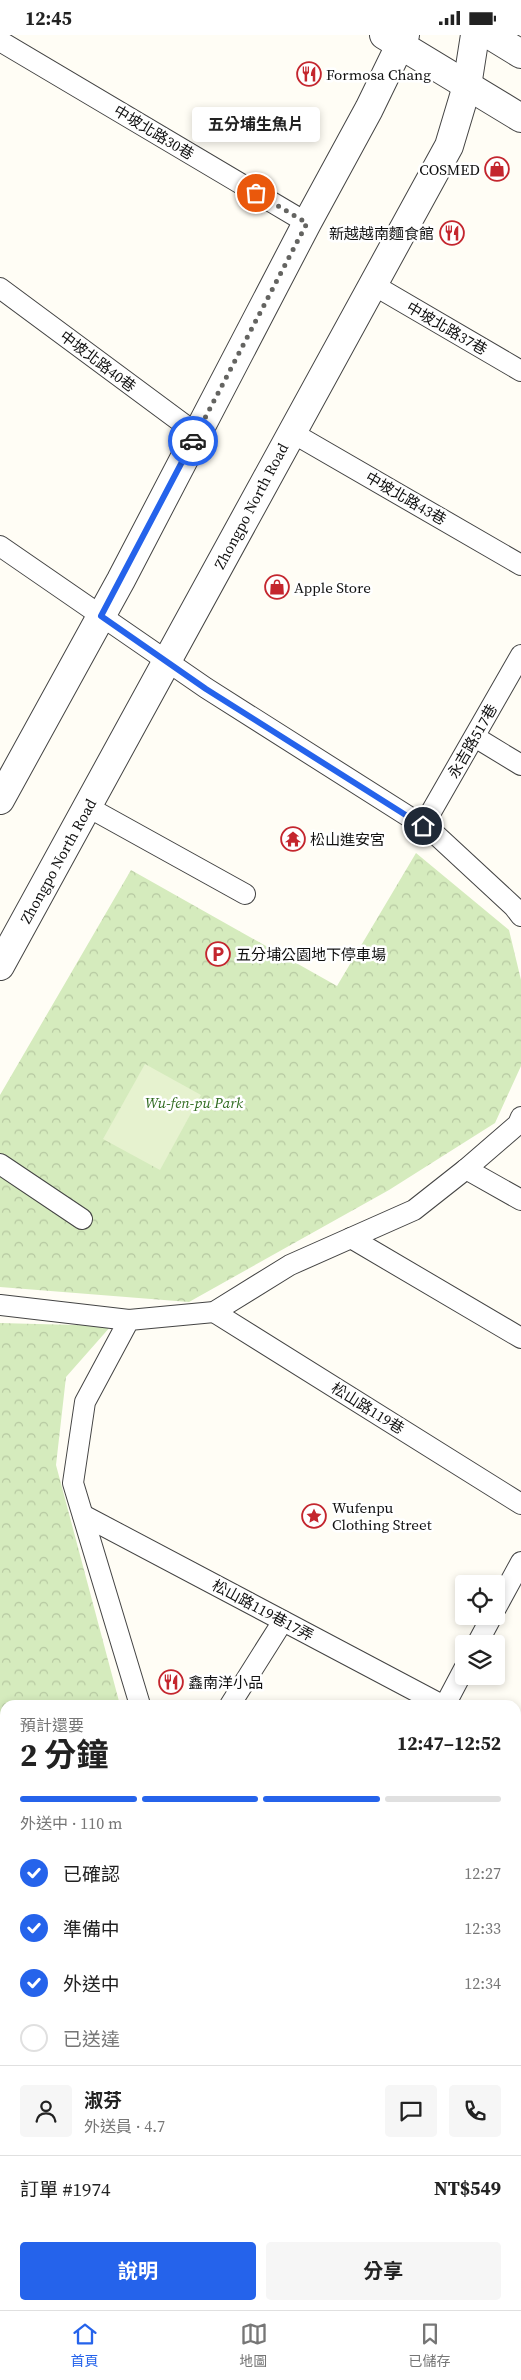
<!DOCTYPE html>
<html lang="zh-TW">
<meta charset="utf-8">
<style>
:root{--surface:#fff;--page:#f6f6f6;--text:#222;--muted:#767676;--line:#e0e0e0;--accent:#2563eb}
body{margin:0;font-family:"Source Serif 4","Noto Sans TC",serif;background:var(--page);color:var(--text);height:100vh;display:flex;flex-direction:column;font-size:19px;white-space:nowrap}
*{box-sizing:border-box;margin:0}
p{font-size:16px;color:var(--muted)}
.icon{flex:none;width:28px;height:28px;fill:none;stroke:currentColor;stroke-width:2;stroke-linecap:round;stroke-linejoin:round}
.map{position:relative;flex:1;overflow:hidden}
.panel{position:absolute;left:0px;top:1665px;width:521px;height:610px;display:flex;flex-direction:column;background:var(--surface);border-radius:15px 15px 0 0;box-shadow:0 2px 8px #0003}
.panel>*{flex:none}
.fabs{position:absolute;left:455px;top:1540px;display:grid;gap:10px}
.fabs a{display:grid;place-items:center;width:50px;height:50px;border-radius:5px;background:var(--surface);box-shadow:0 2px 8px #0003;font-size:25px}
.pin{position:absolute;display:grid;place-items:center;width:42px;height:42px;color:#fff;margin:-21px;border:2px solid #fff;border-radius:50%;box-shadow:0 1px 5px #0007}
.courier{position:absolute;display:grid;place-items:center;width:50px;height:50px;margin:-25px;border:4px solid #2563eb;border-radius:50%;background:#fff;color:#222;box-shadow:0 1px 6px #0007}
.bubble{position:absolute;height:35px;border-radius:5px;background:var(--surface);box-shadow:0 2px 8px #0003;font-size:16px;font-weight:700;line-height:35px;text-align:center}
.headline em{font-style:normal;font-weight:700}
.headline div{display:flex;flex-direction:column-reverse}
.headline{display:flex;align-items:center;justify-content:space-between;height:85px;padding:0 20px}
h1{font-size:32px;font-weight:700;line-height:38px}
.bar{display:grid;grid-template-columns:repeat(4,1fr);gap:8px 5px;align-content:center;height:60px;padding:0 20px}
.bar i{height:6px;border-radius:4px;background:var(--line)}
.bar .current{background:var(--accent)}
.bar p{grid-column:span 4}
.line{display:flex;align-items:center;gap:12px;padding:0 20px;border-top:1px solid var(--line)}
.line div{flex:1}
.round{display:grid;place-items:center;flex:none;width:52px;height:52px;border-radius:5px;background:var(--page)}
ol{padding:0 20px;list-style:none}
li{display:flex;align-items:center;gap:15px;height:55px}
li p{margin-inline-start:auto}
li .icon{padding:5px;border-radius:50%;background:var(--accent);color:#fff;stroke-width:4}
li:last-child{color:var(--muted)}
li i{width:28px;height:28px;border:2px solid var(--line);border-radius:50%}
.primary-button{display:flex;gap:10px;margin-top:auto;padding:10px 20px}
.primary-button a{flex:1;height:58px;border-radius:5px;background:var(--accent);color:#fff;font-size:20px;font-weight:700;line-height:58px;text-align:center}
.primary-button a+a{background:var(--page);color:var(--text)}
.status{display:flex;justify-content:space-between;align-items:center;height:35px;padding:0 25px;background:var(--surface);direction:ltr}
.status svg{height:14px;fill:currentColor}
.menu{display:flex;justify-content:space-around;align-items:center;height:70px;border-top:1px solid var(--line);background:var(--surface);font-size:14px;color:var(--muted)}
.menu a{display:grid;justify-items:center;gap:2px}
.menu .current{color:var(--accent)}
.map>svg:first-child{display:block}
.park{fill:url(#park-crowns)}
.pitch{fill:#e6f2cf}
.plaza{fill:#f1ede2}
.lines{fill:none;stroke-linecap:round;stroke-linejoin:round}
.service-casing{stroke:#444;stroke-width:22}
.tertiary-casing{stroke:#444;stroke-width:30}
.service{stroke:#fff;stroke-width:20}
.tertiary{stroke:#fff;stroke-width:28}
.done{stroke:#646461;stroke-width:5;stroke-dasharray:0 9}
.route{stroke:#2563eb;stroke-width:6}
.labels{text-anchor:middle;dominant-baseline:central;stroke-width:5;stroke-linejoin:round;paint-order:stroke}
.poi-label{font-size:15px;fill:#111;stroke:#fff;text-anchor:start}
.street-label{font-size:15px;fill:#111;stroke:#fff}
.park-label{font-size:15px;font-style:italic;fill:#2f6b1f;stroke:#fff}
</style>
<div class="status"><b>12:45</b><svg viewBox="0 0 49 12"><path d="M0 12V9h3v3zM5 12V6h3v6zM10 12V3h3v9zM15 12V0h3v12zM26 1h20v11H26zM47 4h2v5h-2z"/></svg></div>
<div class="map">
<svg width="521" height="2275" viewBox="0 0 521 2275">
<defs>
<pattern id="park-crowns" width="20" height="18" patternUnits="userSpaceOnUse" patternTransform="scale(1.25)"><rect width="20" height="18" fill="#d5ebbd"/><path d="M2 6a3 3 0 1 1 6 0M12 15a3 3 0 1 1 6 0" fill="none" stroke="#b6c8a1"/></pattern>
</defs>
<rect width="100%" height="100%" fill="#fffdf5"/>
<!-- park -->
<g class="park">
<path d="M 416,818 L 509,895 L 521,945 L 521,1031 L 495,1088 L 389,1155 L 189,1267 L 0,1252 L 0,1060 L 131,835 L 337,951 Z"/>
<path d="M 0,1288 L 111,1291 L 66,1342 L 56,1430 L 120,1670 L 5,1670 L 5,1728 L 0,1727 Z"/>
</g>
<!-- pitch -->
<path class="pitch" d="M 145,1029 L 201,1060 L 160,1135 L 103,1104 Z"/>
<!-- plaza -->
<path class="plaza" d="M 521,2191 L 521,2275 L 475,2275 L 478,2270 L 516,2270 L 516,2199 Z"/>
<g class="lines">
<!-- service casing -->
<g class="service-casing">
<g id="service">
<path d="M 0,6 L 307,188"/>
<path d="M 372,249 L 521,336"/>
<path d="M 0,253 L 197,399"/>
<path d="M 291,397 L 521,530"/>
<path d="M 0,511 L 206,653 L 433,797 L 514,872 L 521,881"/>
<path d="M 475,702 L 521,730"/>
<path d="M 88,772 L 245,859"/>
<path d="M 423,791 L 521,620"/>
<path d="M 0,1129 L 82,1184"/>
<path d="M 466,1134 L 521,1165"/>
<path d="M 351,1203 L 521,1303"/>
<path d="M 0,1270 L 129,1285"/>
<path d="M 214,1277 L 521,1469"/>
<path d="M 83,1480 L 442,1670"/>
<path d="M 496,1573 L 521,1527"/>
<path d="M 477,1609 L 492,1581"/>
<path d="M 140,1670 L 73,1448 L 85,1367 L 129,1285 L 214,1277 L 290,1230 L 414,1175 L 466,1134 L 518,1089 L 521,1082"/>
<path d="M 230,1670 L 283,1586"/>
<path d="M 445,1670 L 464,1634"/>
<path d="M 516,1709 L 521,1712"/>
</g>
</g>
<!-- tertiary casing -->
<g class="tertiary-casing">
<g id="tertiary">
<path d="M 384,0 L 521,83"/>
<path d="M 490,0 L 521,19"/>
<path d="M 0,765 L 121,545 L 307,188 L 369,74 L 405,0"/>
<path d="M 0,931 L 449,111 L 467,51 L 475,0"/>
<path d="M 0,1748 L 5,1749"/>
<path d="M 0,1821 L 5,1821"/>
<path d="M 516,1876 L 521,1878"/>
<path d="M 516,1949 L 521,1951"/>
<path d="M 0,2199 L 5,2202"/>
<path d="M 127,2270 L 136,2275"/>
</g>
</g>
<!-- service -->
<use href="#service" class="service"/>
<!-- tertiary -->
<use href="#tertiary" class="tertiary"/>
</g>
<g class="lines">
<!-- done -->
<path class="done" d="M 193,406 L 307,188 L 256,158"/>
<!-- route -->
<path class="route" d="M 193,406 L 101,581 L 206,654 L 423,791"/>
</g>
<!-- icons -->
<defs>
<g id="restaurant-ring" transform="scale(1.25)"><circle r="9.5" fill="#fff" stroke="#c4262e" stroke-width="1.5"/><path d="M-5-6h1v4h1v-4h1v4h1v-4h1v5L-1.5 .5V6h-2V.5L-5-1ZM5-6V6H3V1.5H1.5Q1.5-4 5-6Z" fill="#c4262e"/></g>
<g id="shop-ring" transform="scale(1.25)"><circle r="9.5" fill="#fff" stroke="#c4262e" stroke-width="1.5"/><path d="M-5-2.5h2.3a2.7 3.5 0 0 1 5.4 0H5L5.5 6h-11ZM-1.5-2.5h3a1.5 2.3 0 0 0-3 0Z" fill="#c4262e"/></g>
<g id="temple-ring" transform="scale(1.25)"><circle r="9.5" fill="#fff" stroke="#c4262e" stroke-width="1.5"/><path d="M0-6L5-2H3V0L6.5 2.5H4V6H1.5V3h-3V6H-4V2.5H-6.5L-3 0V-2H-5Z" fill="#c4262e"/></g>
<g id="parking-ring" transform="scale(1.25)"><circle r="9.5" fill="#fff" stroke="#c4262e" stroke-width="1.5"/><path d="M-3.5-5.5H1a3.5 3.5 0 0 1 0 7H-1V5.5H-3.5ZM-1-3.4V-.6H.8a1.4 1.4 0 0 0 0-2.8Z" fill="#c4262e"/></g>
<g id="sight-ring" transform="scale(1.25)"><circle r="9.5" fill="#fff" stroke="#c4262e" stroke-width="1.5"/><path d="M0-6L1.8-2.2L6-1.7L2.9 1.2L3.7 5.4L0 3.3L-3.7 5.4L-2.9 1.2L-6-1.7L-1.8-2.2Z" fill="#c4262e"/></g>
</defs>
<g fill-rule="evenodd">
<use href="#restaurant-ring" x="309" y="39"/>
<use href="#shop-ring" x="497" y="134"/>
<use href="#restaurant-ring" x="452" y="198"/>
<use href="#shop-ring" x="277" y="552"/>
<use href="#temple-ring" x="293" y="804"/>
<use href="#parking-ring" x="218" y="919"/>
<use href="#sight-ring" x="314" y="1481"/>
<use href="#restaurant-ring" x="171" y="1647"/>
</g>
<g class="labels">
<!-- poi labels -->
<g class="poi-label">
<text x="326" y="39">Formosa Chang</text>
<text x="480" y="134" text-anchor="end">COSMED</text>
<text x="434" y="198" text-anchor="end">新越越南麵食館</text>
<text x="294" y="552">Apple Store</text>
<text x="310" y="804">松山進安宮</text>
<text x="236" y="919">五分埔公園地下停車場</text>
<text x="332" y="1472">Wufenpu<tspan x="332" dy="17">Clothing Street</tspan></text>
<text x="188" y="1647">鑫南洋小品</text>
</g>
<!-- street labels -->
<g class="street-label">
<text transform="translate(154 97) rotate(31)">中坡北路30巷</text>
<text transform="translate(447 293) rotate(30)">中坡北路37巷</text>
<text transform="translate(98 326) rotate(37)">中坡北路40巷</text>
<text transform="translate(406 463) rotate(30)">中坡北路43巷</text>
<text transform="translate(251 471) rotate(-62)">Zhongpo North Road</text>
<text transform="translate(472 706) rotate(-60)">永吉路517巷</text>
<text transform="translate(58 826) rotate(-61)">Zhongpo North Road</text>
<text transform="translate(368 1373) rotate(32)">松山路119巷</text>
<text transform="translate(263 1575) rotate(28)">松山路119巷17弄</text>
</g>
<!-- park labels -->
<g class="park-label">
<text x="194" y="1067">Wu-fen-pu Park</text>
</g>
</g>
</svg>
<div class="fabs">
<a><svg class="icon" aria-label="locate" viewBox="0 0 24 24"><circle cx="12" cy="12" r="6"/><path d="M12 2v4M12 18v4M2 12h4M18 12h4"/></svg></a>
<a><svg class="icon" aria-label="layers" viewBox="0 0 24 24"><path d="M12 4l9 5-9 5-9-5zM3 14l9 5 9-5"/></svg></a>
</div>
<div class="pin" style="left:256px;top:158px;background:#ea580c"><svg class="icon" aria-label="bag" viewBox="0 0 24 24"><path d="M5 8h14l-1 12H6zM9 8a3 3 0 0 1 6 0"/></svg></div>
<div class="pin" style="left:423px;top:791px;background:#1f2937"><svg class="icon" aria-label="home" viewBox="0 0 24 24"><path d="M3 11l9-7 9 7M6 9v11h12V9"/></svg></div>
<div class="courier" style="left:193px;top:406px"><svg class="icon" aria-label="car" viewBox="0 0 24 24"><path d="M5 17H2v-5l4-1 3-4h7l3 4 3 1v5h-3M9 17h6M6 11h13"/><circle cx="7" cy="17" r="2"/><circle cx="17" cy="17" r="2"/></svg></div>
<div class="bubble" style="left:192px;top:72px;width:128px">五分埔生魚片</div>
<section class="panel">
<div class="headline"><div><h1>2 分鐘</h1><p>預計還要</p></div><em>12:47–12:52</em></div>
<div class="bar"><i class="current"></i><i class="current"></i><i class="current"></i><i></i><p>外送中 · 110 m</p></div>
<ol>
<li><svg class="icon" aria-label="check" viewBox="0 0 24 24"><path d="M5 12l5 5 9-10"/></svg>已確認<p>12:27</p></li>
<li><svg class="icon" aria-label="check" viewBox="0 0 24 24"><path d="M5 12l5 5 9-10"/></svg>準備中<p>12:33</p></li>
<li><svg class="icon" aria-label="check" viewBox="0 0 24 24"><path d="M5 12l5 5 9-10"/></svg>外送中<p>12:34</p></li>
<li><i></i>已送達</li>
</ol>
<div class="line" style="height:90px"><a class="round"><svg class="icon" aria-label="person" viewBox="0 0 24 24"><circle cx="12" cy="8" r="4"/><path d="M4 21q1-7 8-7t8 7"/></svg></a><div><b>淑芬</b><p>外送員 · 4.7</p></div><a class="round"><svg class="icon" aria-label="chat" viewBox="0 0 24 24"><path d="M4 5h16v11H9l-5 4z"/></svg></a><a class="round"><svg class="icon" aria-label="phone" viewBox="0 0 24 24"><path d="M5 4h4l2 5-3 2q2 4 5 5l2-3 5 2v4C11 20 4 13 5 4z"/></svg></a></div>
<div class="line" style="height:65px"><div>訂單 #1974</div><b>NT$549</b></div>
<div class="primary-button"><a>說明</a><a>分享</a></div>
</section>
</div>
<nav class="menu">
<a class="current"><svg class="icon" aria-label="home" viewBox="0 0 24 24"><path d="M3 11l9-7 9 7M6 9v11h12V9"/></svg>首頁</a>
<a><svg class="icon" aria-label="map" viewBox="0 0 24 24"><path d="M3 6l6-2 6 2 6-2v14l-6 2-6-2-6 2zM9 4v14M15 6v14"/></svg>地圖</a>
<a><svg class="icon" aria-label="saved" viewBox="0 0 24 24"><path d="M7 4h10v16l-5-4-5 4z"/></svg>已儲存</a>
</nav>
